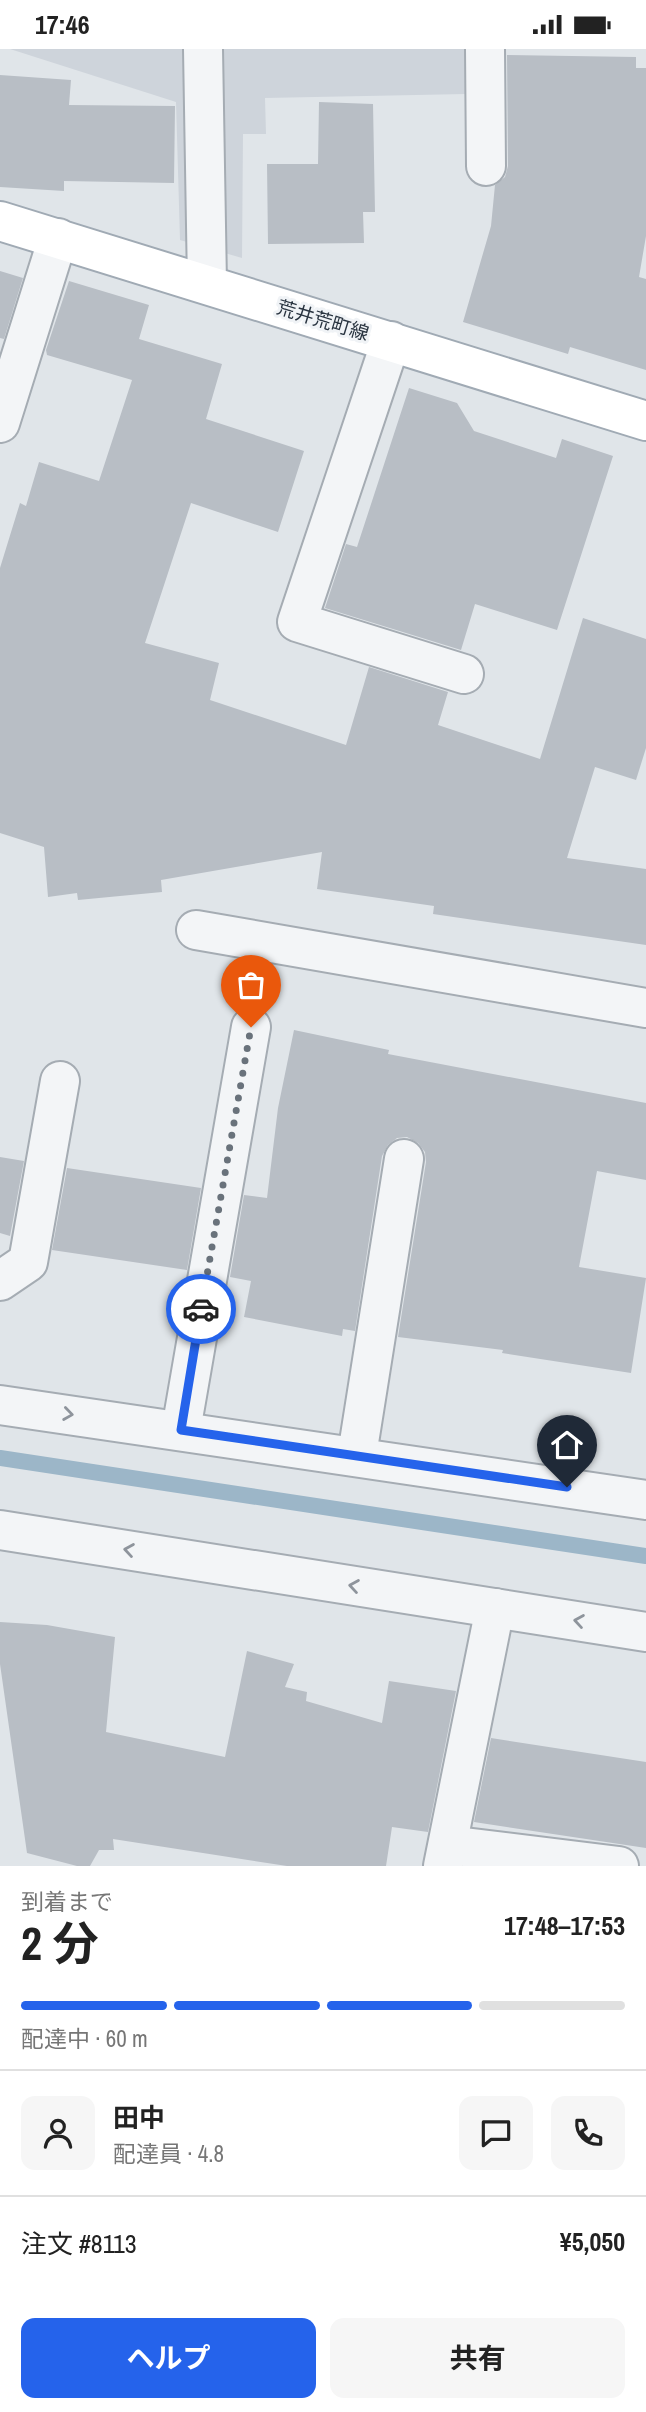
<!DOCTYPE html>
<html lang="ja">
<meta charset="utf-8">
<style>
:root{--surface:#fff;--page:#f6f6f6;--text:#222;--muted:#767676;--line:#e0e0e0;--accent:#2563eb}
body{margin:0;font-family:"Archivo Narrow","Noto Sans JP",sans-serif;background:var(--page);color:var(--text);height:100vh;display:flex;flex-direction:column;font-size:26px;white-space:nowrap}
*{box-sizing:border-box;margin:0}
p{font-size:23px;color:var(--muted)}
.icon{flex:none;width:38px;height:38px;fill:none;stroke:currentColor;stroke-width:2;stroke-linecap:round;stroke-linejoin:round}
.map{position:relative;height:1817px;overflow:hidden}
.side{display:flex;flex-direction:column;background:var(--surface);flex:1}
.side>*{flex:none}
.pin{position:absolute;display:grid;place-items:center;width:60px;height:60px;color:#fff;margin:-72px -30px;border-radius:50% 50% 50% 0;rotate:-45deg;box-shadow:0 0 7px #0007}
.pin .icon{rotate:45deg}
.courier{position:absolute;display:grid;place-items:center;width:70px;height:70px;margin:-35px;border:5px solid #2563eb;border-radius:50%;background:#fff;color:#222;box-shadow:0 2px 9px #0007}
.overview em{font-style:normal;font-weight:700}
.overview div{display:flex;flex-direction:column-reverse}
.overview{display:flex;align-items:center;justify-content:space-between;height:119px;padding:0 21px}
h1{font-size:46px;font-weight:700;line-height:52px}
.bar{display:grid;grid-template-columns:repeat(4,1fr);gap:10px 7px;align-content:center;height:84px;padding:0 21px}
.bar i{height:9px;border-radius:5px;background:var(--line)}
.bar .on{background:var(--accent)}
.bar p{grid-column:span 4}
.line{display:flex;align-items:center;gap:18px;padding:0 21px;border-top:2px solid var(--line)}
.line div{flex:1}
.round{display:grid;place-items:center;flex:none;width:74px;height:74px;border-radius:14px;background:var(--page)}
.button{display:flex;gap:14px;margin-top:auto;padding:14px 21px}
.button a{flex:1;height:80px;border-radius:14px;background:var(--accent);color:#fff;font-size:28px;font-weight:700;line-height:80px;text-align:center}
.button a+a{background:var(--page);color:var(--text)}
.status{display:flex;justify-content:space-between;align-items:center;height:49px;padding:0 35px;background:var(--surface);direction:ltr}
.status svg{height:19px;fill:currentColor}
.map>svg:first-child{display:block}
.built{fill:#ced4db}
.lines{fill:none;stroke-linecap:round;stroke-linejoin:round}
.stream{stroke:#9cb6c8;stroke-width:16}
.building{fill:#b8bec5}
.minor-casing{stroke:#a5acb3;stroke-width:42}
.major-casing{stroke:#a0aab4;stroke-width:42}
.minor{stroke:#f3f5f7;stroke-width:38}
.major{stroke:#fff;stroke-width:38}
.oneway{stroke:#8e949c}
.done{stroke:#69727b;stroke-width:7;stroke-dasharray:0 12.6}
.route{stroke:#2563eb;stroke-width:9}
.labels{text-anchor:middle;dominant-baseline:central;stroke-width:6;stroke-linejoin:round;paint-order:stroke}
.street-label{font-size:19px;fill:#293440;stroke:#f0f3f6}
</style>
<div class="status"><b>17:46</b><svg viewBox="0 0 49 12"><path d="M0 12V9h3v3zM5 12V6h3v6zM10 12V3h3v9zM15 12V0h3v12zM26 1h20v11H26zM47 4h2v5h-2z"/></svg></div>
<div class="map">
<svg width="646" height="1817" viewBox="0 0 646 1817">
<rect width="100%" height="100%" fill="#e0e5e9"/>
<!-- built -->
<path class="built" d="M 10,0 L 466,0 L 466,45 L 265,49 L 266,85 L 243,85 L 242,209 L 180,191 L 176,53 Z"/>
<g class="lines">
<!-- stream -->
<path class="stream" d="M 0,1409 L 646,1507"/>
</g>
<!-- building -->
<g class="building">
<path d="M 507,6 L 636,8 L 636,19 L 646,19 L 646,187 L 639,228 L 646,230 L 646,321 L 570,298 L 568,305 L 463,273 L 491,177 L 495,136 L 505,128 L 508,117 Z"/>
<path d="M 0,26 L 71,31 L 69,56 L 175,57 L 174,134 L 64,132 L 64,142 L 0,138 Z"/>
<path d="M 319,53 L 373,55 L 375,163 L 363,163 L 364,194 L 268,195 L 267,115 L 318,115 Z"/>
<path d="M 0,222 L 23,229 L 4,290 L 0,289 Z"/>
<path d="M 69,232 L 149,256 L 139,290 L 222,315 L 206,370 L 304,402 L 278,483 L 191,454 L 145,594 L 219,614 L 210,651 L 346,696 L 369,618 L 448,643 L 438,676 L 540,710 L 583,569 L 646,590 L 646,699 L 636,731 L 595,718 L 567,809 L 646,820 L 646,896 L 433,865 L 434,857 L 317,840 L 322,803 L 161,831 L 162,843 L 78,851 L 77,844 L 48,848 L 44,798 L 0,784 L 0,519 L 20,454 L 26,457 L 39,413 L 99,432 L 132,331 L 47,306 L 46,301 Z"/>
<path d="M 409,339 L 457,354 L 474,382 L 556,409 L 562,390 L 613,407 L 557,581 L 475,555 L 461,601 L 325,559 L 346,495 L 357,498 Z"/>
<path d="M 294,981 L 389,1001 L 388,1005 L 646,1054 L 646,1131 L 597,1122 L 579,1218 L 646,1229 L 631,1324 L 502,1304 L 503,1301 L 398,1288 L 426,1113 L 425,1103 L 418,1094 L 407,1088 L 397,1089 L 388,1096 L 382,1107 L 355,1282 L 343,1280 L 342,1287 L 244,1268 L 251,1232 L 230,1228 L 244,1146 L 267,1149 L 278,1059 Z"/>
<path d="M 0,1108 L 24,1112 L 10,1187 L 0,1184 Z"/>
<path d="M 67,1119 L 201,1139 L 187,1221 L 52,1201 Z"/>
<path d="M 0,1573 L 47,1576 L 115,1588 L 106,1683 L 225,1708 L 247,1602 L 294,1615 L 285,1638 L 307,1643 L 306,1652 L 382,1674 L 389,1632 L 456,1642 L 428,1783 L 392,1778 L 386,1817 L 287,1817 L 113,1790 L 114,1801 L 99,1801 L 90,1817 L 77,1817 L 27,1804 L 0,1615 Z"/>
<path d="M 491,1689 L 646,1713 L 646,1799 L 474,1773 Z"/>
</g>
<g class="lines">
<!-- minor casing -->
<g class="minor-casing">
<g id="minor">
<path d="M 203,0 L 207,235"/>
<path d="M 485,0 L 486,117"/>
<path d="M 391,292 L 297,573 L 464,625"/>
<path d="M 0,374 L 58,189"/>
<path d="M 196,881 L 646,959"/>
<path d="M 0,1232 L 28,1213 L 60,1032"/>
<path d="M 0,1356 L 646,1451"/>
<path d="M 181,1381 L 251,978"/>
<path d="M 357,1406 L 404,1110"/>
<path d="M 0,1481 L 646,1583"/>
<path d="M 448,1796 L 619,1817"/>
<path d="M 443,1817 L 495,1559"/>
</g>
</g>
<!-- major casing -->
<g class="major-casing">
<path id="major" d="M 0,172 L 646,372"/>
</g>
<!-- minor -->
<use href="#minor" class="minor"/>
<!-- major -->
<use href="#major" class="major"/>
</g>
<!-- one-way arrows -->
<defs><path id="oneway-chevron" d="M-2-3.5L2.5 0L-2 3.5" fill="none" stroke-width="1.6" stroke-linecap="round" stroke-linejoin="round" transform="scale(1.75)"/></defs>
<g class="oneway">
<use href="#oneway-chevron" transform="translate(68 1365) rotate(8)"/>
<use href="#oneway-chevron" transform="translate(129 1501) rotate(-171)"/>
<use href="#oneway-chevron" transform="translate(354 1537) rotate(-171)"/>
<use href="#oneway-chevron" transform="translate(579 1572) rotate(-171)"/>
</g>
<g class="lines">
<!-- done -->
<path class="done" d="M 201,1260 L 251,978"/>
<!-- route -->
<path class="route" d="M 201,1260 L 181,1381 L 567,1438"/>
</g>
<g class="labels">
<!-- street labels -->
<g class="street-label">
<text transform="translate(323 271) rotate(17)">荒井荒町線</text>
</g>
</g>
</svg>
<div class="pin" style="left:251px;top:978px;background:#ea580c"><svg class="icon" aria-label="bag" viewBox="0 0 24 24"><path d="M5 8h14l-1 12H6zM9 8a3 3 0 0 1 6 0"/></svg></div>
<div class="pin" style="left:567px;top:1438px;background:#1f2937"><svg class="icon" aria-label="home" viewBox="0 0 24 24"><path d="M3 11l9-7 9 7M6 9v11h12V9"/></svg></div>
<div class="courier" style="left:201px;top:1260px"><svg class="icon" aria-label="car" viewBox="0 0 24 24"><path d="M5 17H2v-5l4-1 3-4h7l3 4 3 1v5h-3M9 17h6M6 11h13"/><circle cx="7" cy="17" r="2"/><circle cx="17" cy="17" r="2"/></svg></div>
</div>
<section class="side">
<div class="overview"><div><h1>2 分</h1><p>到着まで</p></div><em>17:48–17:53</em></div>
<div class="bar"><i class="on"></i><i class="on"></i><i class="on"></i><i></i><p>配達中 · 60 m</p></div>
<div class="line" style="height:126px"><a class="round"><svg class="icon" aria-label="person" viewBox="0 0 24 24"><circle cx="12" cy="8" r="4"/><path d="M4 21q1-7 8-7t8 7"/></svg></a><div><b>田中</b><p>配達員 · 4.8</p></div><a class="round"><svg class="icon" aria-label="chat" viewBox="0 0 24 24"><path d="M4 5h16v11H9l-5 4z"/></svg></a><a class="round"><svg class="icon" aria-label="phone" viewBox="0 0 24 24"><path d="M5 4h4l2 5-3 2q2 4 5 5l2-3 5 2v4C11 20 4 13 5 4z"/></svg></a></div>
<div class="line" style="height:91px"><div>注文 #8113</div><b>¥5,050</b></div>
<div class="button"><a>ヘルプ</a><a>共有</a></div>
</section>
